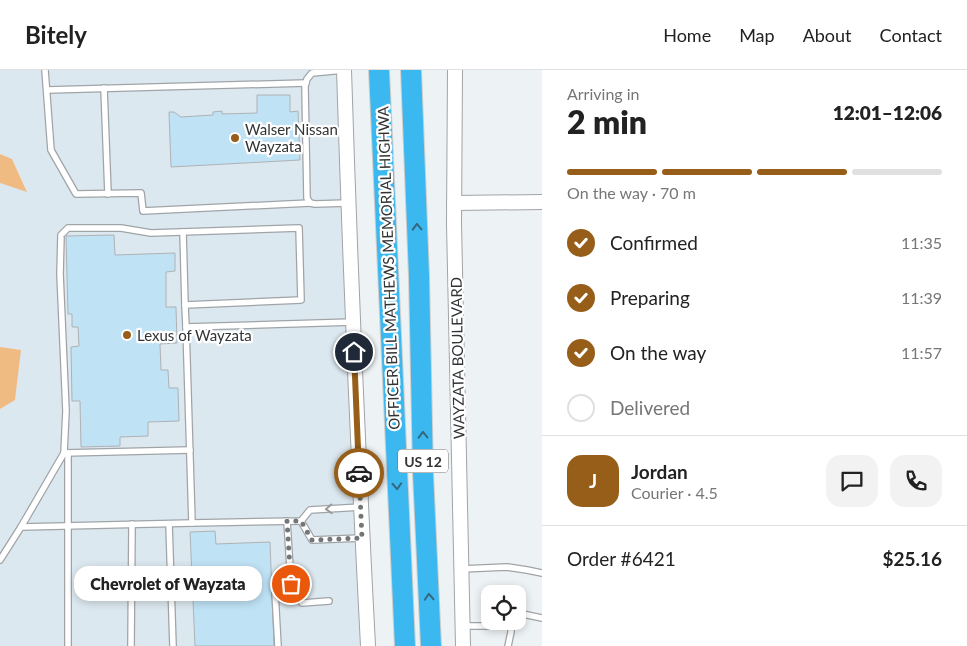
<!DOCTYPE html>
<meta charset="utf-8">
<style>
:root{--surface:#fff;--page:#f2f2f2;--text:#222;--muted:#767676;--line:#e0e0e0;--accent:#965e19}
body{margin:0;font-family:Lato,sans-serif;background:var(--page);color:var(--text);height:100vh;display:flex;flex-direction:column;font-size:19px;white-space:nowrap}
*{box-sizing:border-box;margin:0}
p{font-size:16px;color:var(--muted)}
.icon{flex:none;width:28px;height:28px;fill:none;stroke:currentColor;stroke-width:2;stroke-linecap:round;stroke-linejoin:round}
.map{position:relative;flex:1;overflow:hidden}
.sheet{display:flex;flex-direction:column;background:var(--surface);width:425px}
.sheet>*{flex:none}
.controls{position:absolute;left:481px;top:515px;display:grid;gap:10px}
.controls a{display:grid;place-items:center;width:45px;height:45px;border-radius:10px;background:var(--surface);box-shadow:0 2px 8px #0003;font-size:25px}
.pin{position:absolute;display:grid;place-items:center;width:42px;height:42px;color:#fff;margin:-21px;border:2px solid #fff;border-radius:50%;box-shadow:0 1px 5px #0007}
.courier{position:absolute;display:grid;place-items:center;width:50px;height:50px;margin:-25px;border:4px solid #965e19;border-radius:50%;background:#fff;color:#222;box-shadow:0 1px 6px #0007}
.bubble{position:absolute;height:35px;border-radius:15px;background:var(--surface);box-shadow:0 2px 8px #0003;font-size:16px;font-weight:800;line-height:35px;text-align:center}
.overview em{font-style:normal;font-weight:800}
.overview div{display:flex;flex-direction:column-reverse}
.overview{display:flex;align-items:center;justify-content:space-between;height:85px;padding:0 25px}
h1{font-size:32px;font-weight:800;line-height:38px}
.bar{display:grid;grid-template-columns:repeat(4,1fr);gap:8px 5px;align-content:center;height:60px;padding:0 25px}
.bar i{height:6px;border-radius:4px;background:var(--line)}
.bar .selected{background:var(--accent)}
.bar p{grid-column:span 4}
.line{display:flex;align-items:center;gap:12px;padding:0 25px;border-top:1px solid var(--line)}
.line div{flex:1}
.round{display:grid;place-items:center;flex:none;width:52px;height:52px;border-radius:15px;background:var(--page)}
ol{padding:0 25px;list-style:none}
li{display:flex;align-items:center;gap:15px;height:55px}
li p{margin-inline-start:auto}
li .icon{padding:5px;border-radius:50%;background:var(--accent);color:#fff;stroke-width:4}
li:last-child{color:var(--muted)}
li i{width:28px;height:28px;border:2px solid var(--line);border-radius:50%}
header{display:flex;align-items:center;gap:30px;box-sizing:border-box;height:70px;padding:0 25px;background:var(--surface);border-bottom:1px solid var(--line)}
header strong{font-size:24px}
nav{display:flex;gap:28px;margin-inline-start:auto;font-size:18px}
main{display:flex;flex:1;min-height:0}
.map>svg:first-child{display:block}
.built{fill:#dce8ef}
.green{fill:#f0ba83}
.building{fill:#bfe2f5;stroke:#aeb2b5}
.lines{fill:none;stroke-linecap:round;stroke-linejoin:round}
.service-casing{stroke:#a0a4a7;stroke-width:8}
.tertiary-casing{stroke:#a0a4a7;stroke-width:16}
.motorway-casing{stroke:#cecece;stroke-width:22}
.service{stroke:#fff;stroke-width:5.5}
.tertiary{stroke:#fff;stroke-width:14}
.motorway{stroke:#3bb8f0;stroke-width:20}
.oneway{stroke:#35687f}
.oneway2{stroke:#98999a}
.done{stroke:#737678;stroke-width:5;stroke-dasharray:0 9}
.route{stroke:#965e19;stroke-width:6}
.poi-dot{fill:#965e19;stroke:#fff;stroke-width:2}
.labels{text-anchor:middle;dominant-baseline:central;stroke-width:4.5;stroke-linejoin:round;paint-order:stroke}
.shield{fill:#fff;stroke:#6f7071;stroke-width:1}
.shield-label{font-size:14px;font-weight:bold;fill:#313334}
.poi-label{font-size:15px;fill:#313334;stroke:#fff;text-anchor:start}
.street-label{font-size:15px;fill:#313334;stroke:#fff}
</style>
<header>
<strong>Bitely</strong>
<nav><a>Home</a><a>Map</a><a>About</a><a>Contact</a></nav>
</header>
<main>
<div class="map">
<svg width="542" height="576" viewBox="0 0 542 576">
<rect width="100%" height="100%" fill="#edf2f5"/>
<!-- built -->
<path class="built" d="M 0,0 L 344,0 L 368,576 L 0,576 L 0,339 L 15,329 L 21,280 L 0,277 L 0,113 L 27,121 L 12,89 L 0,84 Z"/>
<!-- green -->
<g class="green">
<path d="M 0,84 L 12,89 L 27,122 L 0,113 Z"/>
<path d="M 0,277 L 21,280 L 15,330 L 0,339 Z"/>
</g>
<!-- building -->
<g class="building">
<path d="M 257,25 L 290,25 L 290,42 L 298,41 L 300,90 L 171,97 L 169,42 L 174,42 L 181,47 L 213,45 L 213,42 L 222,41 L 222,44 L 257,43 Z"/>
<path d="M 114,165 L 115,185 L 175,183 L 175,201 L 166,202 L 166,237 L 176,237 L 177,273 L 160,274 L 161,300 L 168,300 L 169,318 L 178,318 L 179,351 L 148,352 L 148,366 L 120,367 L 120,376 L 81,377 L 80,331 L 72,331 L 71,277 L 79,276 L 78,257 L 72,257 L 72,244 L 68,244 L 66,166 Z"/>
<path d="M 215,461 L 216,474 L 270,472 L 274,576 L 195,576 L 190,462 Z"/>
</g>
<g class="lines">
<!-- service casing -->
<g class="service-casing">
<g id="service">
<path d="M 45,0 L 51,80 L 76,124 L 141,123 L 143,141 L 310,133"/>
<path d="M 344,0 L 312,3 L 307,9 L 305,16 L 307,128 L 310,133 L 315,134 L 348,133"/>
<path d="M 104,18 L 108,124"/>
<path d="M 47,20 L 306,13"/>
<path d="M 183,162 L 185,235"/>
<path d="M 353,252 L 186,257 L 192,453 L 301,451 L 310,440 L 361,437"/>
<path d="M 64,383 L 190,380"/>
<path d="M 68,383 L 68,576"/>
<path d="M 301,451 L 312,470 L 362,468"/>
<path d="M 169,454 L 173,576"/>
<path d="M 21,457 L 64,383 L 66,341 L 60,204 L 61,165 L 68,158 L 121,158 L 151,163 L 299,158 L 301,230 L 185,235 L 186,257"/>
<path d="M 0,490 L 21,457 L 192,453"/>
<path d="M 461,499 L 507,497 L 527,500 L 542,503"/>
<path d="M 291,514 L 302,533 L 329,531"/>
<path d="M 518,543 L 542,548"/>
<path d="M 463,556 L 508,556 L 511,557 L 511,562 L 508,576"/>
<path d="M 131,576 L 132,454"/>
<path d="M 278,576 L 275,522 L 291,514 L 287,451"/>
</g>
</g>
<!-- tertiary casing -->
<g class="tertiary-casing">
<g id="tertiary">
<path d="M 344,0 C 350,192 358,384 368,576"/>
<path d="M 455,0 L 454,153 L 463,576"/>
<path d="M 454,133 L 542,132"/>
</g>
</g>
<!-- motorway casing -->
<g class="motorway-casing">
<g id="motorway">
<path d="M 379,0 L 405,576"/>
<path d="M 411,0 L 419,206 L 423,403 L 431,576"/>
</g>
</g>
<!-- service -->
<use href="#service" class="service"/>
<!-- tertiary -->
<use href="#tertiary" class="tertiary"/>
<!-- motorway -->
<use href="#motorway" class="motorway"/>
</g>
<!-- one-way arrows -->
<defs><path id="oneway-chevron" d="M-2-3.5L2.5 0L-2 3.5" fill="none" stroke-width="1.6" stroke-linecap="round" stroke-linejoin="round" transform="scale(1.25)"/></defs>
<g class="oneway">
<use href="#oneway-chevron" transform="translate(417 157) rotate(-92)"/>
<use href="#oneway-chevron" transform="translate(423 365) rotate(-91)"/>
<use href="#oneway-chevron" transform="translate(397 416) rotate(87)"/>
<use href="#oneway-chevron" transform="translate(429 527) rotate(-93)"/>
</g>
<use class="oneway2" href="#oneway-chevron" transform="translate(329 439) rotate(177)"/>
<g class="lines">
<!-- done -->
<path class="done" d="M 291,514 L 287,451 L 301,451 L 312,470 L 362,468 L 359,403"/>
<!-- route -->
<path class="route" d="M 354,282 L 359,403"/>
</g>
<!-- markers -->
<g class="poi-dot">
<circle cx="235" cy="68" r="5"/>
<circle cx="127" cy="265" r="5"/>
</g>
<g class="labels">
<!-- shield labels -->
<rect class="shield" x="398" y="379.5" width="50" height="23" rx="4"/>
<g class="shield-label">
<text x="423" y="391">US 12</text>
</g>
<!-- poi labels -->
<g class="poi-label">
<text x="245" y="59">Walser Nissan<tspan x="245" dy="17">Wayzata</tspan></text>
<text x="137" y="265">Lexus of Wayzata</text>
</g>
<!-- street labels -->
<g class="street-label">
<text transform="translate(388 198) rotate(-92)">OFFICER BILL MATHEWS MEMORIAL HIGHWA</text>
<text transform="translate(457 288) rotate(-91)">WAYZATA BOULEVARD</text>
</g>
</g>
</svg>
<div class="controls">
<a><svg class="icon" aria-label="locate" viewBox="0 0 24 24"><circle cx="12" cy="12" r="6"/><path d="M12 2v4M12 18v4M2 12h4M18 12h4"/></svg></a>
</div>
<div class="pin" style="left:291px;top:514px;background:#ea580c"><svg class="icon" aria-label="bag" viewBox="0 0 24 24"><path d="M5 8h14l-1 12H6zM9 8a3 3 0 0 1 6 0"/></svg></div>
<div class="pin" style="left:354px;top:282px;background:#1f2937"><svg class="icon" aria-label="home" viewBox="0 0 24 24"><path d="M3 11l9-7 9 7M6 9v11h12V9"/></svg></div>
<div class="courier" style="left:359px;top:403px"><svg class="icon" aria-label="car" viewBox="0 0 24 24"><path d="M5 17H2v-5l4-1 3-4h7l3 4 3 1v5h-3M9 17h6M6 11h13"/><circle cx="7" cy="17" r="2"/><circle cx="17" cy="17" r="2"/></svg></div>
<div class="bubble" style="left:74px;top:496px;width:188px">Chevrolet of Wayzata</div>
</div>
<section class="sheet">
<div class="overview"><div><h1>2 min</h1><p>Arriving in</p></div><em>12:01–12:06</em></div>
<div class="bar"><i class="selected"></i><i class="selected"></i><i class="selected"></i><i></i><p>On the way · 70 m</p></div>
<ol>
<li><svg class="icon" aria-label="check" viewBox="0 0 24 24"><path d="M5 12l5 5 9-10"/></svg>Confirmed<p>11:35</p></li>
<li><svg class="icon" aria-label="check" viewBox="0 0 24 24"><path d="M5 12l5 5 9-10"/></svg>Preparing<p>11:39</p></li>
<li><svg class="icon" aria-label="check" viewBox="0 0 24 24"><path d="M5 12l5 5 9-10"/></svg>On the way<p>11:57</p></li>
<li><i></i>Delivered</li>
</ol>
<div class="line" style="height:90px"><b class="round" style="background:var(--accent);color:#fff">J</b><div><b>Jordan</b><p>Courier · 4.5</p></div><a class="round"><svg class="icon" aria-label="chat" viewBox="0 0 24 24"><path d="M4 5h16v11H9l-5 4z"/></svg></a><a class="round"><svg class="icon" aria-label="phone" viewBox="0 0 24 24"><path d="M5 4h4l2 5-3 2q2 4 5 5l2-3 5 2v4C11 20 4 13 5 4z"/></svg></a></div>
<div class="line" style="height:65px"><div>Order #6421</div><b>$25.16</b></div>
</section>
</main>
